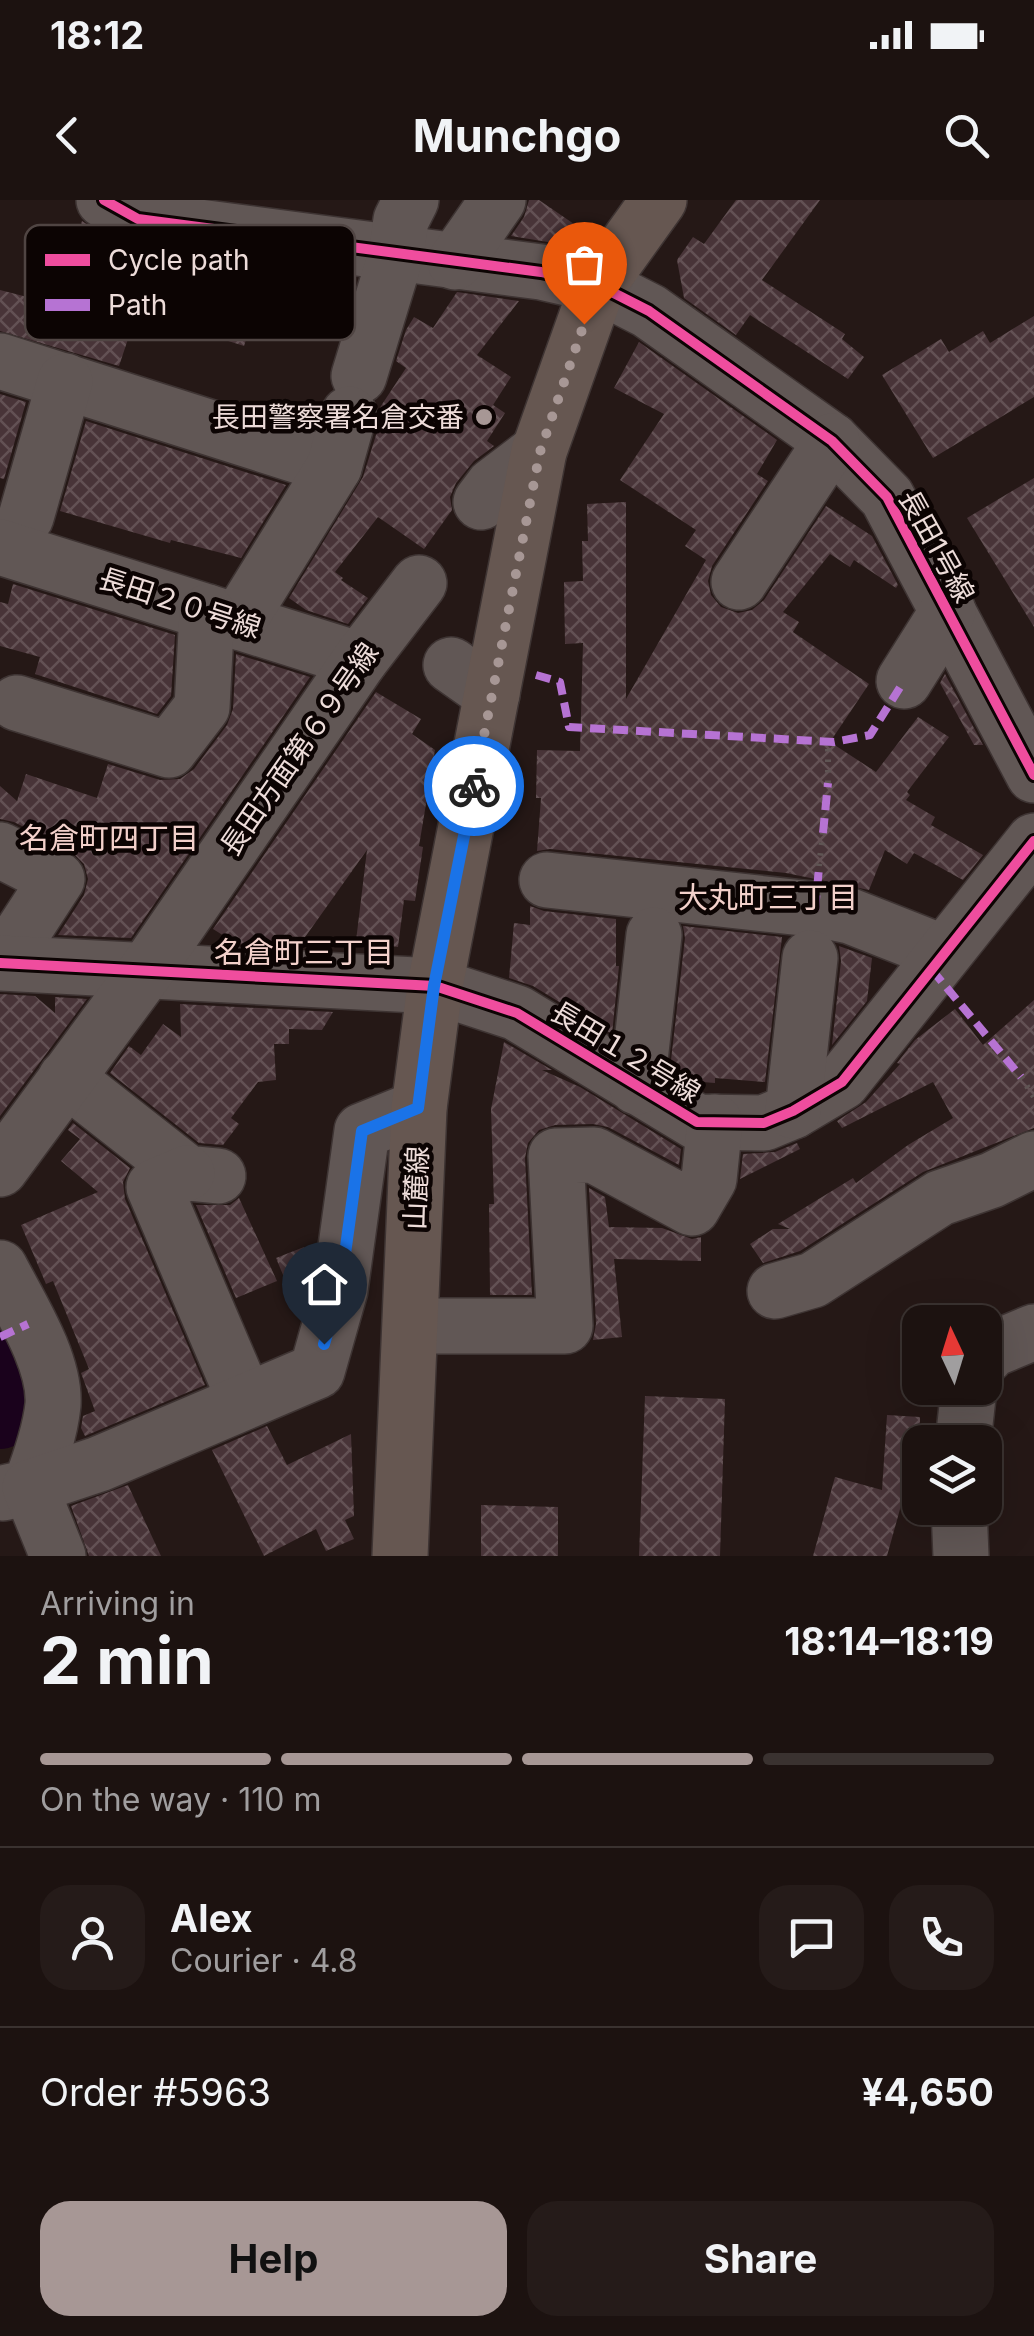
<!DOCTYPE html>
<meta charset="utf-8">
<style>
:root{--surface:#1c1210;--page:#251b19;--text:#f1f3f6;--muted:#a09e9f;--line:#3a3230;--accent:#a79795}
body{margin:0;font-family:Inter,"Noto Sans JP",sans-serif;background:var(--page);color:var(--text);height:100vh;display:flex;flex-direction:column;font-size:38px;white-space:nowrap}
*{box-sizing:border-box;margin:0}
p{font-size:32px;color:var(--muted)}
.icon{flex:none;width:55px;height:55px;fill:none;stroke:currentColor;stroke-width:2;stroke-linecap:round;stroke-linejoin:round}
.map{position:relative;height:1356px;overflow:hidden}
.sheet{display:flex;flex-direction:column;background:var(--surface);flex:1}
.sheet>*{flex:none}
.needle{width:65px;rotate:356deg}
.buttons{position:absolute;left:902px;top:1105px;display:grid;gap:20px}
.buttons a{display:grid;place-items:center;width:100px;height:100px;border-radius:20px;background:var(--surface);box-shadow:0 10px 40px #0002,0 0 0 2px var(--line);font-size:50px}
.pin{position:absolute;display:grid;place-items:center;width:85px;height:85px;color:#fff;margin:-102px -42px;border-radius:50% 50% 50% 0;rotate:-45deg;box-shadow:0 0 10px #0007}
.pin .icon{rotate:45deg}
.courier{position:absolute;display:grid;place-items:center;width:100px;height:100px;margin:-50px;border:8px solid #1a73e8;border-radius:50%;background:#fff;color:#222;box-shadow:0 2px 12px #0007}
.overview em{font-style:normal;font-weight:700}
.overview div{display:flex;flex-direction:column-reverse}
.overview{display:flex;align-items:center;justify-content:space-between;height:170px;padding:0 40px}
h1{font-size:65px;font-weight:700;line-height:75px}
.bar{display:grid;grid-template-columns:repeat(4,1fr);gap:15px 10px;align-content:center;height:120px;padding:0 40px}
.bar i{height:12px;border-radius:8px;background:var(--line)}
.bar .selected{background:var(--accent)}
.bar p{grid-column:span 4}
.line{display:flex;align-items:center;gap:25px;padding:0 40px;border-top:2px solid var(--line)}
.line div{flex:1}
.round{display:grid;place-items:center;flex:none;width:105px;height:105px;border-radius:30px;background:var(--page)}
.cta{display:flex;gap:20px;margin-top:auto;padding:20px 40px}
.cta a{flex:1;height:115px;border-radius:30px;background:var(--accent);color:#111;font-size:40px;font-weight:700;line-height:115px;text-align:center}
.cta a+a{background:var(--page);color:var(--text)}
.status{display:flex;justify-content:space-between;align-items:center;height:70px;padding:0 50px;background:var(--surface);direction:ltr}
.status svg{height:28px;fill:currentColor}
header{display:flex;justify-content:space-between;align-items:center;height:130px;padding:0 40px;background:var(--surface);font-size:45px;font-weight:700}
.map>svg:first-child{display:block}
.lines{fill:none;stroke-linecap:round;stroke-linejoin:round}
.river{stroke:#1a021c;stroke-width:68}
.building{fill:url(#building-cross-hatch)}
.minor-casing{stroke:#3e3433;stroke-width:58}
.major-casing{stroke:#3e3433;stroke-width:58}
.path{stroke:#5f5554;stroke-width:6;stroke-dasharray:2.5 8;stroke-linecap:butt}
.minor{stroke:#615755;stroke-width:55}
.major{stroke:#665751;stroke-width:55}
.quiet{stroke:#b673d3;stroke-width:8;stroke-dasharray:15 8;stroke-linecap:butt}
.cycleway-casing{stroke:#0c0403;stroke-width:16}
.cycleway{stroke:#ef4d9e;stroke-width:10}
.done{stroke:#a79795;stroke-width:10;stroke-dasharray:0 18}
.route{stroke:#1a73e8;stroke-width:12}
.poi-dot{fill:#a79795;stroke:#0c0403;stroke-width:4}
.labels{text-anchor:middle;dominant-baseline:central;stroke-width:9;stroke-linejoin:round;paint-order:stroke}
.poi-label{font-size:28px;fill:#eddcd9;stroke:#0c0403;text-anchor:end}
.street-label{font-size:28px;fill:#eddcd9;stroke:#0c0403}
.neighbourhood-label{font-size:30px;fill:#f3d1cb;stroke:#0c0403}
.key{fill:#0c0403;stroke:#504543;stroke-width:2.5}
.key-label{font-size:28px;fill:#eddcd9}
</style>
<div class="status"><b>18:12</b><svg viewBox="0 0 49 12"><path d="M0 12V9h3v3zM5 12V6h3v6zM10 12V3h3v9zM15 12V0h3v12zM26 1h20v11H26zM47 4h2v5h-2z"/></svg></div>
<header><svg class="icon" aria-label="back" viewBox="0 0 24 24"><path d="M15 5l-7 7 7 7"/></svg>Munchgo<svg class="icon" aria-label="search" viewBox="0 0 24 24"><circle cx="10" cy="10" r="6"/><path d="M15 15l6 6"/></svg></header>
<div class="map">
<svg width="1034" height="1356" viewBox="0 0 1034 1356">
<defs>
<pattern id="building-cross-hatch" width="8" height="8" patternUnits="userSpaceOnUse" patternTransform="scale(2.5)"><rect width="8" height="8" fill="#483438"/><path d="M0 0l8 8M0 8l8-8" fill="none" stroke="#635154"/></pattern>
</defs>
<rect width="100%" height="100%" fill="#251816"/>
<g class="lines">
<!-- river -->
<path class="river" d="M 0,1157 L 3,1210 L 0,1215"/>
</g>
<!-- building -->
<g class="building">
<path d="M 529,0 L 539,0 L 574,24 L 560,44 L 511,36 L 524,17 Z"/>
<path d="M 736,0 L 820,0 L 762,80 L 845,134 L 842,139 L 864,157 L 848,179 L 750,115 L 736,135 L 684,98 L 677,60 L 693,37 L 704,44 Z"/>
<path d="M 82,21 L 123,47 L 158,53 L 263,87 L 244,146 L 137,112 L 119,166 L 0,131 L 0,90 L 39,100 L 50,64 L 67,69 Z"/>
<path d="M 332,76 L 356,79 L 347,108 L 326,103 Z"/>
<path d="M 457,92 L 519,101 L 477,155 L 511,177 L 493,205 L 505,213 L 487,241 L 494,246 L 474,261 L 456,283 L 450,297 L 452,310 L 424,349 L 378,317 L 335,372 L 343,378 L 341,380 L 368,398 L 348,424 L 306,410 L 289,398 L 363,277 L 376,235 L 389,216 L 379,209 L 406,168 L 396,161 L 406,130 L 414,117 L 433,128 Z"/>
<path d="M 1034,116 L 1034,197 L 933,258 L 882,175 L 941,139 L 949,152 L 983,131 L 990,143 Z"/>
<path d="M 639,142 L 777,240 L 757,274 L 768,281 L 712,366 L 708,381 L 711,395 L 721,407 L 738,413 L 752,410 L 764,400 L 826,306 L 872,336 L 898,385 L 896,388 L 854,360 L 850,367 L 830,354 L 783,412 L 799,422 L 793,432 L 869,484 L 830,542 L 876,572 L 918,517 L 949,537 L 907,592 L 910,595 L 906,600 L 935,617 L 931,625 L 983,655 L 963,680 L 914,653 L 907,664 L 885,650 L 869,690 L 786,673 L 550,649 L 537,651 L 541,598 L 536,598 L 537,550 L 580,551 L 583,443 L 565,444 L 564,382 L 583,381 L 582,341 L 588,341 L 587,304 L 626,302 L 626,499 L 706,360 L 685,346 L 696,330 L 620,280 L 664,214 L 614,188 Z"/>
<path d="M 0,194 L 26,202 L 4,279 L 0,278 Z"/>
<path d="M 86,221 L 286,285 L 241,358 L 171,340 L 170,343 L 60,311 Z"/>
<path d="M 1034,278 L 1034,427 L 967,318 Z"/>
<path d="M 13,384 L 175,435 L 171,496 L 157,514 L 35,474 L 40,457 L 0,446 L 0,402 L 8,404 Z"/>
<path d="M 236,454 L 310,477 L 131,738 L 58,735 L 84,695 L 88,679 L 84,664 L 71,651 L 14,622 L 0,619 L 0,586 L 17,601 L 26,574 L 97,598 L 108,564 L 160,580 L 180,579 L 194,569 L 227,525 L 233,509 Z"/>
<path d="M 945,474 L 983,545 L 974,545 L 940,483 Z"/>
<path d="M 376,492 L 421,519 L 412,534 L 435,550 L 419,646 L 423,647 L 415,701 L 404,700 L 398,747 L 356,741 L 367,650 L 298,747 L 237,744 L 213,729 Z"/>
<path d="M 530,706 L 544,711 L 616,719 L 616,766 L 619,766 L 612,834 L 533,786 L 509,778 L 514,723 L 530,725 Z"/>
<path d="M 683,726 L 782,737 L 765,882 L 715,878 L 715,883 L 690,881 L 670,869 L 685,738 Z"/>
<path d="M 839,746 L 872,758 L 867,801 L 832,845 L 841,761 Z"/>
<path d="M 0,794 L 35,796 L 55,813 L 55,797 L 87,799 L 0,916 Z"/>
<path d="M 1034,800 L 1034,928 L 923,972 L 800,1051 L 763,1063 L 750,1044 L 773,1029 L 790,1029 L 778,1024 L 853,978 L 856,983 L 908,945 L 953,918 L 933,882 L 842,928 L 837,921 L 866,902 L 900,864 L 897,863 L 915,840 L 955,809 L 983,845 Z"/>
<path d="M 180,804 L 333,812 L 322,830 L 289,829 L 289,844 L 274,844 L 276,880 L 258,882 L 231,918 L 239,924 L 223,945 L 199,943 L 110,873 L 129,846 L 141,855 L 163,824 L 181,837 Z"/>
<path d="M 504,842 L 552,870 L 542,870 L 580,887 L 681,949 L 679,965 L 608,927 L 593,924 L 555,925 L 539,930 L 528,943 L 525,958 L 532,1095 L 490,1095 L 489,1004 L 494,1004 L 491,909 Z"/>
<path d="M 73,923 L 130,968 L 123,982 L 125,999 L 205,1185 L 85,1236 L 81,1228 L 83,1216 L 95,1211 L 81,1173 L 89,1169 L 53,1081 L 46,1084 L 21,1025 L 98,992 L 61,961 L 80,939 L 68,930 Z"/>
<path d="M 797,943 L 800,949 L 740,979 L 743,954 L 775,952 Z"/>
<path d="M 589,988 L 605,997 L 609,1027 L 662,1028 L 692,1039 L 701,1037 L 701,1061 L 614,1059 L 622,1137 L 593,1140 L 596,1124 Z"/>
<path d="M 239,998 L 277,1081 L 236,1098 L 196,1005 L 230,1005 Z"/>
<path d="M 304,1047 L 312,1066 L 300,1116 L 276,1058 Z"/>
<path d="M 645,1196 L 725,1199 L 720,1356 L 639,1356 Z"/>
<path d="M 887,1215 L 920,1217 L 920,1255 L 915,1255 L 887,1356 L 813,1356 L 835,1277 L 882,1290 Z"/>
<path d="M 267,1226 L 287,1265 L 351,1234 L 354,1316 L 345,1320 L 354,1339 L 326,1351 L 316,1329 L 264,1356 L 212,1250 Z"/>
<path d="M 128,1285 L 161,1356 L 89,1356 L 71,1306 Z"/>
<path d="M 481,1305 L 558,1307 L 558,1356 L 481,1356 Z"/>
</g>
<g class="lines">
<!-- minor casing -->
<g class="minor-casing">
<g id="minor">
<path d="M 104,0 L 138,19 L 541,72 L 598,85 L 649,111 L 832,241 L 887,297 L 1034,575"/>
<path d="M 455,62 L 498,0"/>
<path d="M 0,161 L 334,267"/>
<path d="M 359,176 L 396,55 L 401,20 L 411,0"/>
<path d="M 481,302 L 493,286 L 539,251"/>
<path d="M 26,317 L 65,181"/>
<path d="M 0,347 L 360,460"/>
<path d="M 739,382 L 832,241"/>
<path d="M 238,422 L 334,267 L 349,214"/>
<path d="M 451,465 L 492,494"/>
<path d="M 904,481 L 948,411"/>
<path d="M 17,503 L 169,550 L 202,507 L 207,412"/>
<path d="M 0,650 L 57,679 L 3,762"/>
<path d="M 547,680 L 821,710 L 850,716 L 944,753"/>
<path d="M 0,763 L 435,786 L 517,813 L 697,922 L 764,923 L 793,911 L 842,882 L 1034,641"/>
<path d="M 66,878 L 187,973 L 218,976"/>
<path d="M 637,887 L 654,735"/>
<path d="M 793,911 L 810,758"/>
<path d="M 0,969 L 146,771 L 360,460 L 419,383"/>
<path d="M 187,973 L 154,987 L 245,1200"/>
<path d="M 0,1068 C 19,1105 56,1162 53,1205 C 50,1233 40,1261 30,1287 L 3,1293"/>
<path d="M 775,1091 L 813,1080 L 940,998 L 992,980 L 1034,959"/>
<path d="M 411,1126 L 565,1126 L 556,956 L 594,955 L 692,1008 L 709,979 L 715,922"/>
<path d="M 985,1157 L 991,1150 L 1034,1132"/>
<path d="M 963,1242 L 969,1188"/>
<path d="M 959,1308 L 961,1356"/>
<path d="M 58,1356 L 30,1287 L 99,1264 L 317,1171 L 340,1090 L 362,931 L 419,908"/>
</g>
</g>
<!-- major casing -->
<g class="major-casing">
<path id="major" d="M 400,1356 L 419,908 L 435,786 L 539,251 L 598,85 L 659,0"/>
</g>
<!-- path -->
<g class="path">
<path d="M 828,583 L 828,542"/>
<path d="M 819,666 L 823,633"/>
<path d="M 1021,877 L 1034,897"/>
</g>
<!-- minor -->
<use href="#minor" class="minor"/>
<!-- major -->
<use href="#major" class="major"/>
<!-- quiet -->
<g class="quiet">
<path d="M 536,475 L 560,482 L 569,527 L 834,542 L 870,535 L 904,481"/>
<path d="M 823,633 L 828,583"/>
<path d="M 815,710 L 819,668"/>
<path d="M 932,770 L 1021,877"/>
<path d="M 0,1137 L 28,1124"/>
</g>
<!-- cycleway casing -->
<g class="cycleway-casing">
<g id="cycleway">
<path d="M 104,0 L 138,19 L 541,72 L 598,85 L 649,111 L 832,241 L 887,297 L 1034,575"/>
<path d="M 0,763 L 435,786 L 517,813 L 697,922 L 764,923 L 793,911 L 842,882 L 1034,641"/>
</g>
</g>
<!-- cycleway -->
<use href="#cycleway" class="cycleway"/>
</g>
<g class="lines">
<!-- done -->
<path class="done" d="M 474,586 L 540,252 L 584,124"/>
<!-- route -->
<path class="route" d="M 324,1144 L 340,1090 L 362,931 L 418,908 L 434,786 L 474,586"/>
</g>
<!-- markers -->
<circle class="poi-dot" cx="484" cy="217" r="10"/>
<g class="labels">
<!-- poi labels -->
<g class="poi-label">
<text x="464" y="217">長田警察署名倉交番</text>
</g>
<!-- street labels -->
<g class="street-label">
<text transform="translate(937 346) rotate(61)">長田1号線</text>
<text transform="translate(180 403) rotate(18)">長田２０号線</text>
<text transform="translate(299 549) rotate(-55)">長田方面第６９号線</text>
<text transform="translate(626 852) rotate(31)">長田１２号線</text>
<text transform="translate(416 988) rotate(-88)">山麓線</text>
</g>
<!-- neighbourhood labels -->
<g class="neighbourhood-label">
<text x="109" y="638">名倉町四丁目</text>
<text x="768" y="697">大丸町三丁目</text>
<text x="304" y="752">名倉町三丁目</text>
</g>
</g>
<!-- legend -->
<rect x="25" y="25" width="330" height="115" rx="15" class="key"/>
<rect x="45" y="54" width="45" height="12" fill="#ef4d9e"/>
<rect x="45" y="99" width="45" height="12" fill="#b673d3"/>
<g class="key-label">
<text x="108" y="70">Cycle path</text>
<text x="108" y="115">Path</text>
</g>
</svg>
<div class="buttons">
<a><svg class="needle" viewBox="-14 -14 28 28"><path d="M0-13l5 13h-10z" fill="#e53935"/><path d="M0 13l5-13h-10z" fill="#a09e9f"/></svg></a>
<a><svg class="icon" aria-label="layers" viewBox="0 0 24 24"><path d="M12 4l9 5-9 5-9-5zM3 14l9 5 9-5"/></svg></a>
</div>
<div class="pin" style="left:584px;top:124px;background:#ea580c"><svg class="icon" aria-label="bag" viewBox="0 0 24 24"><path d="M5 8h14l-1 12H6zM9 8a3 3 0 0 1 6 0"/></svg></div>
<div class="pin" style="left:324px;top:1144px;background:#1f2937"><svg class="icon" aria-label="home" viewBox="0 0 24 24"><path d="M3 11l9-7 9 7M6 9v11h12V9"/></svg></div>
<div class="courier" style="left:474px;top:586px"><svg class="icon" aria-label="bike" viewBox="0 0 24 24"><circle cx="6" cy="16" r="4"/><circle cx="18" cy="16" r="4"/><path d="M6 16l4-8h5l3 8M10 8l3 8H6M13 5h3"/></svg></div>
</div>
<section class="sheet">
<div class="overview"><div><h1>2 min</h1><p>Arriving in</p></div><em>18:14–18:19</em></div>
<div class="bar"><i class="selected"></i><i class="selected"></i><i class="selected"></i><i></i><p>On the way · 110 m</p></div>
<div class="line" style="height:180px"><a class="round"><svg class="icon" aria-label="person" viewBox="0 0 24 24"><circle cx="12" cy="8" r="4"/><path d="M4 21q1-7 8-7t8 7"/></svg></a><div><b>Alex</b><p>Courier · 4.8</p></div><a class="round"><svg class="icon" aria-label="chat" viewBox="0 0 24 24"><path d="M4 5h16v11H9l-5 4z"/></svg></a><a class="round"><svg class="icon" aria-label="phone" viewBox="0 0 24 24"><path d="M5 4h4l2 5-3 2q2 4 5 5l2-3 5 2v4C11 20 4 13 5 4z"/></svg></a></div>
<div class="line" style="height:130px"><div>Order #5963</div><b>¥4,650</b></div>
<div class="cta"><a>Help</a><a>Share</a></div>
</section>
